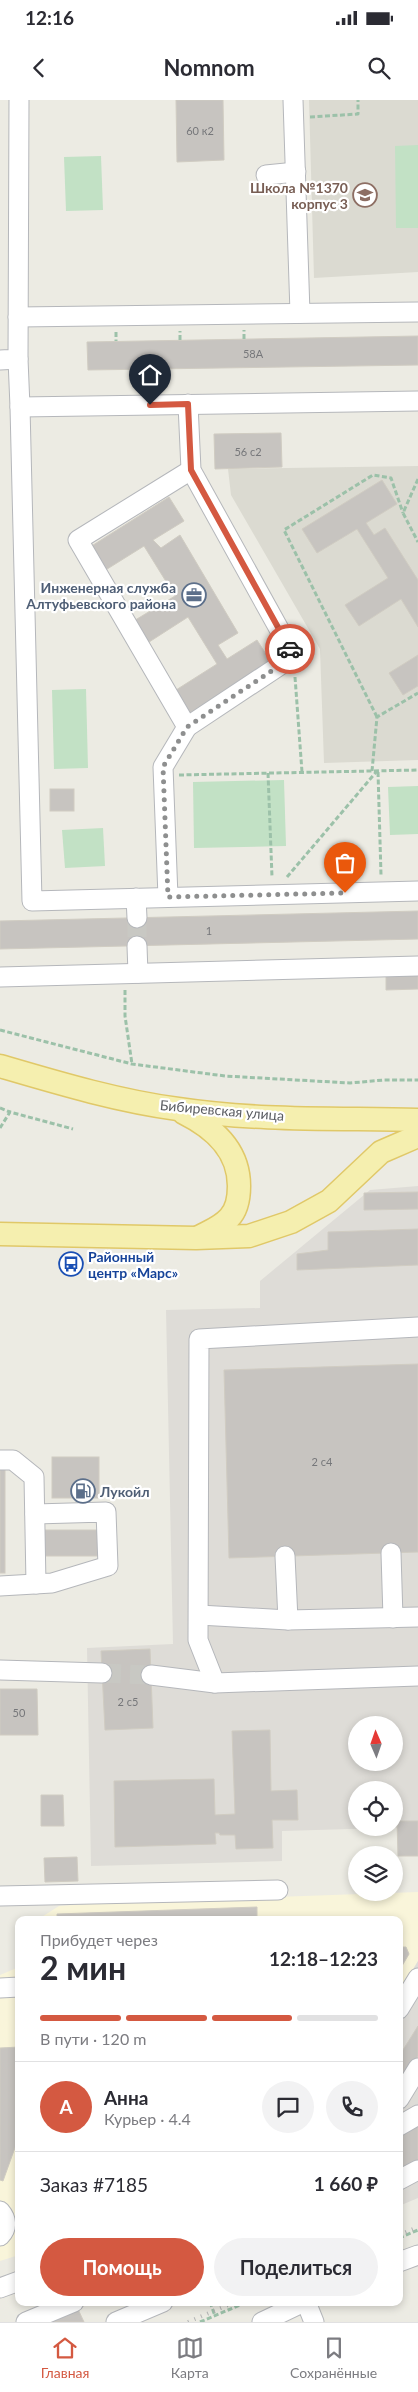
<!DOCTYPE html>
<html lang="ru">
<meta charset="utf-8">
<style>
:root{--surface:#fff;--page:#f2f2f3;--text:#2b2b33;--muted:#7c7c81;--line:#e1e1e2;--accent:#d45941}
body{margin:0;font-family:Lato,sans-serif;background:var(--page);color:var(--text);height:100vh;display:flex;flex-direction:column;font-size:19px;white-space:nowrap}
*{box-sizing:border-box;margin:0}
p{font-size:16px;color:var(--muted)}
.icon{flex:none;width:28px;height:28px;fill:none;stroke:currentColor;stroke-width:2;stroke-linecap:round;stroke-linejoin:round}
.map{position:relative;flex:1;overflow:hidden}
.drawer{position:absolute;left:15px;top:1816px;width:388px;height:390px;display:flex;flex-direction:column;background:var(--surface);border-radius:10px;box-shadow:0 2px 8px #0003}
.drawer>*{flex:none}
.needle{width:32px;rotate:358deg}
.fabs{position:absolute;left:348px;top:1616px;display:grid;gap:10px}
.fabs a{display:grid;place-items:center;width:55px;height:55px;border-radius:50%;background:var(--surface);box-shadow:0 2px 8px #0003;font-size:25px}
.pin{position:absolute;display:grid;place-items:center;width:42px;height:42px;color:#fff;margin:-51px -21px;border-radius:50% 50% 50% 0;rotate:-45deg;box-shadow:0 0 5px #0007}
.pin .icon{rotate:45deg}
.courier{position:absolute;display:grid;place-items:center;width:50px;height:50px;margin:-25px;border:4px solid #d45941;border-radius:50%;background:#fff;color:#222;box-shadow:0 1px 6px #0007}
.head em{font-style:normal;font-weight:700}
.head div{display:flex;flex-direction:column-reverse}
.head{display:flex;align-items:center;justify-content:space-between;height:85px;padding:0 25px}
h1{font-size:32px;font-weight:700;line-height:38px}
.bar{display:grid;grid-template-columns:repeat(4,1fr);gap:8px 5px;align-content:center;height:60px;padding:0 25px}
.bar i{height:6px;border-radius:4px;background:var(--line)}
.bar .selected{background:var(--accent)}
.bar p{grid-column:span 4}
.line{display:flex;align-items:center;gap:12px;padding:0 25px;border-top:1px solid var(--line)}
.line div{flex:1}
.round{display:grid;place-items:center;flex:none;width:52px;height:52px;border-radius:26px;background:var(--page)}
.action{display:flex;gap:10px;margin-top:auto;padding:10px 25px}
.action a{flex:1;height:58px;border-radius:30px;background:var(--accent);color:#fff;font-size:20px;font-weight:700;line-height:58px;text-align:center}
.action a+a{background:var(--page);color:var(--text)}
.status{display:flex;justify-content:space-between;align-items:center;height:35px;padding:0 25px;background:var(--surface);direction:ltr}
.status svg{height:14px;fill:currentColor}
header{display:flex;justify-content:space-between;align-items:center;height:65px;padding:0 25px;background:var(--surface);font-size:22px;font-weight:700}
.menu{display:flex;justify-content:space-around;align-items:center;height:70px;border-top:1px solid var(--line);background:var(--surface);font-size:14px;color:var(--muted)}
.menu a{display:grid;justify-items:center;gap:2px}
.menu .selected{color:var(--accent)}
.map>svg:first-child{display:block}
.commercial{fill:#f9f5da}
.industrial{fill:#dedcd7;fill-rule:evenodd}
.education{fill:#dbdad1}
.green{fill:#c2e1c5}
.building{fill:#c7c4c0;stroke:#d0ccc2}
.lines{fill:none;stroke-linecap:round;stroke-linejoin:round}
.minor-tunnel{stroke:#c8c8c3;stroke-width:19;stroke-dasharray:19 9;stroke-linecap:butt}
.minor-casing{stroke:#b5b7bb;stroke-width:21}
.major-casing{stroke:#e0c868;stroke-width:25}
.path{stroke:#9cc1a9;stroke-width:3;stroke-dasharray:5 2.5;stroke-linecap:butt}
.minor{stroke:#fff;stroke-width:19}
.major{stroke:#f5efaf;stroke-width:22}
.rail{stroke:#b3b4b4;stroke-width:4;stroke-dasharray:1 6;stroke-linecap:butt}
.done{stroke:#8e8f8f;stroke-width:5;stroke-dasharray:0 9}
.route{stroke:#d45941;stroke-width:6}
.labels{text-anchor:middle;dominant-baseline:central;stroke-width:4.5;stroke-linejoin:round;paint-order:stroke}
.number-label{font-size:11px;fill:#76777a}
.education-label{font-size:14px;font-weight:bold;fill:#785e54;stroke:#fff;text-anchor:end}
.service-label{font-size:14px;font-weight:bold;fill:#4e5e75;stroke:#fff;text-anchor:end}
.street-label{font-size:14px;fill:#5b5d62;stroke:#fff}
.transit-label{font-size:14px;font-weight:bold;fill:#164399;stroke:#fff;text-anchor:start}
</style>
<div class="status"><b>12:16</b><svg viewBox="0 0 49 12"><path d="M0 12V9h3v3zM5 12V6h3v6zM10 12V3h3v9zM15 12V0h3v12zM26 1h20v11H26zM47 4h2v5h-2z"/></svg></div>
<header><svg class="icon" aria-label="back" viewBox="0 0 24 24"><path d="M15 5l-7 7 7 7"/></svg>Nomnom<svg class="icon" aria-label="search" viewBox="0 0 24 24"><circle cx="10" cy="10" r="6"/><path d="M15 15l6 6"/></svg></header>
<div class="map">
<svg width="418" height="2222" viewBox="0 0 418 2222">
<rect width="100%" height="100%" fill="#ecebe3"/>
<!-- commercial -->
<g class="commercial">
<path d="M 418,1792 L 418,1861 L 399,1893 L 399,1820 L 37,1820 L 59,1806 L 102,1803 Z"/>
<path d="M 19,1867 L 19,2155 L 0,2161 L 0,1875 Z"/>
</g>
<!-- industrial -->
<g class="industrial">
<path d="M 418,1086 L 418,1727 L 282,1731 L 282,1761 L 91,1766 L 87,1548 L 173,1544 L 166,1210 L 260,1208 L 260,1181 L 370,1090 ZM 356,1625 L 394,1625 L 394,1662 L 356,1662 ZM 356,1690 L 394,1690 L 394,1728 L 356,1728 Z"/>
<path d="M 418,1861 L 418,2098 L 399,2106 L 399,1893 Z"/>
</g>
<!-- education -->
<g class="education">
<path d="M 309,0 L 418,0 L 418,172 L 314,178 Z"/>
<path d="M 418,366 L 418,660 L 324,663 L 320,549 L 231,395 L 228,369 Z"/>
</g>
<!-- green -->
<g class="green">
<path d="M 418,45 L 418,128 L 396,128 L 395,46 Z"/>
<path d="M 101,56 L 103,110 L 66,111 L 64,57 Z"/>
<path d="M 86,589 L 88,668 L 54,669 L 52,590 Z"/>
<path d="M 284,680 L 286,746 L 194,748 L 193,682 Z"/>
<path d="M 418,686 L 418,734 L 390,735 L 388,687 Z"/>
<path d="M 103,728 L 105,766 L 65,768 L 62,730 Z"/>
</g>
<!-- building -->
<g class="building">
<path d="M 176,0 L 223,0 L 224,60 L 177,62 Z"/>
<path d="M 418,236 L 418,265 L 88,270 L 87,242 Z"/>
<path d="M 281,333 L 282,367 L 215,369 L 214,334 Z"/>
<path d="M 382,380 L 397,404 L 366,423 L 374,435 L 385,428 L 418,480 L 418,527 L 401,499 L 359,526 L 345,505 L 388,478 L 357,429 L 317,453 L 302,429 Z"/>
<path d="M 169,397 L 184,421 L 153,440 L 161,448 L 180,435 L 238,533 L 218,545 L 227,559 L 257,540 L 271,562 L 190,613 L 176,590 L 217,564 L 188,517 L 146,544 L 132,522 L 175,496 L 144,446 L 104,471 L 90,447 Z"/>
<path d="M 418,555 L 418,586 L 403,595 L 389,573 Z"/>
<rect x="50" y="689" width="24" height="22"/>
<path d="M 418,811 L 418,839 L 0,849 L 0,821 Z"/>
<path d="M 418,873 L 418,889 L 386,890 L 386,874 Z"/>
<path d="M 418,1092 L 418,1109 L 364,1110 L 364,1093 Z"/>
<path d="M 418,1129 L 418,1165 L 297,1170 L 297,1154 L 328,1150 L 328,1132 Z"/>
<path d="M 418,1264 L 418,1452 L 229,1458 L 224,1270 Z"/>
<rect x="52" y="1357" width="47" height="41"/>
<rect x="0" y="1366" width="5" height="107"/>
<path d="M 41,1430 L 101,1430 L 101,1456 L 42,1456 Z"/>
<path d="M 150,1549 L 153,1628 L 105,1630 L 101,1551 Z"/>
<path d="M 0,1589 L 37,1589 L 38,1635 L 0,1635 Z"/>
<path d="M 270,1630 L 271,1691 L 297,1690 L 298,1720 L 272,1720 L 273,1748 L 236,1749 L 235,1735 L 220,1735 L 219,1733 L 215,1733 L 216,1744 L 115,1747 L 114,1681 L 214,1679 L 215,1715 L 235,1714 L 232,1631 Z"/>
<path d="M 41,1695 L 63,1695 L 64,1726 L 41,1726 Z"/>
<path d="M 397,1721 L 418,1721 L 418,1756 L 398,1756 Z"/>
<path d="M 77,1757 L 78,1781 L 45,1782 L 44,1758 Z"/>
<path d="M 257,1807 L 257,1820 L 57,1820 L 57,1814 Z"/>
<path d="M 399,1847 L 406,1847 L 409,1854 L 399,1871 Z"/>
<path d="M 418,1926 L 418,1956 L 399,1987 L 399,1952 L 401,1953 Z"/>
<path d="M 19,1947 L 19,2037 L 17,2037 L 17,2042 L 3,2081 L 0,2080 L 0,1948 Z"/>
<path d="M 418,2026 L 418,2061 L 399,2072 L 399,2036 Z"/>
<path d="M 77,2207 L 84,2222 L 40,2222 Z"/>
</g>
<g class="lines">
<!-- minor-tunnel -->
<g class="minor-tunnel">
<path d="M 137,818 L 137,846"/>
<path d="M 102,1573 L 151,1575"/>
</g>
<!-- minor casing -->
<g class="minor-casing">
<g id="minor">
<path d="M 293,0 L 300,213"/>
<path d="M 266,75 L 296,72"/>
<path d="M 18,217 L 418,212"/>
<path d="M 18,259 L 20,307 L 418,301"/>
<path d="M 0,260 L 18,259 L 19,0"/>
<path d="M 20,307 L 32,801 L 418,791"/>
<path d="M 187,627 L 294,556 L 191,370 L 188,304"/>
<path d="M 168,797 L 163,667 L 187,627 L 78,440 L 191,370"/>
<path d="M 136,798 L 137,818"/>
<path d="M 137,846 L 138,873"/>
<path d="M 0,877 L 418,866"/>
<path d="M 0,1360 L 13,1360 L 34,1377 L 36,1484"/>
<path d="M 391,1453 L 393,1518"/>
<path d="M 285,1456 L 288,1520"/>
<path d="M 0,1486 L 52,1483 L 108,1466 L 106,1412 L 35,1414"/>
<path d="M 199,1515 L 288,1520 L 418,1517"/>
<path d="M 0,1570 L 102,1573"/>
<path d="M 151,1575 L 215,1583 L 418,1576"/>
<path d="M 215,1583 L 198,1540 L 199,1239 L 418,1227"/>
<path d="M 0,1796 L 278,1790"/>
<path d="M 0,1888 L 19,1887"/>
<path d="M 399,1909 L 418,1878"/>
<path d="M 399,1999 L 418,1968"/>
<path d="M 399,2026 L 418,2015"/>
<path d="M 399,2080 L 418,2070"/>
<path d="M 0,2111 C 7,2119 8,2128 0,2136"/>
<path d="M 399,2162 L 418,2155"/>
<path d="M 0,2188 L 19,2181"/>
<path d="M 306,2202 L 314,2222"/>
<path d="M 26,2222 L 74,2202"/>
<path d="M 116,2222 L 163,2202"/>
<path d="M 262,2222 L 304,2202"/>
</g>
</g>
<!-- major casing -->
<g class="major-casing">
<g id="major">
<path d="M 0,966 C 58,983 118,1001 178,1009 C 257,1021 339,1018 418,1020"/>
<path d="M 184,1013 C 214,1028 239,1050 239,1086 C 239,1097 237,1110 229,1118 C 221,1127 210,1131 199,1137"/>
<path d="M 0,1134 L 196,1138 L 249,1136 L 291,1122 L 329,1101 L 381,1052 L 418,1036"/>
</g>
</g>
<!-- path -->
<g class="path">
<path d="M 310,17 L 358,14 L 358,0"/>
<path d="M 116,232 L 116,241"/>
<path d="M 244,239 L 244,230"/>
<path d="M 180,240 L 180,231"/>
<path d="M 418,379 L 403,413 L 418,442"/>
<path d="M 295,577 L 302,672"/>
<path d="M 377,617 L 284,430 L 373,375 L 391,378 L 403,413"/>
<path d="M 372,671 L 377,617 L 418,593"/>
<path d="M 378,672 L 381,775"/>
<path d="M 268,673 L 272,777"/>
<path d="M 179,675 L 418,670"/>
<path d="M 287,777 L 377,671"/>
<path d="M 125,890 L 125,916 L 132,964"/>
<path d="M 0,930 L 132,964 L 225,976 L 350,983 L 384,980 L 418,980"/>
<path d="M 0,1008 L 10,1012"/>
<path d="M 0,1028 L 10,1012 L 73,1029"/>
<path d="M 399,2138 L 418,2130"/>
<path d="M 210,2202 L 215,2216"/>
<path d="M 200,2222 L 247,2202"/>
</g>
<!-- minor -->
<use href="#minor" class="minor"/>
<!-- major -->
<use href="#major" class="major"/>
<!-- rail -->
<g class="rail">
<path d="M 399,2135 L 418,2127"/>
<path d="M 188,2222 L 235,2202"/>
</g>
</g>
<g class="lines">
<!-- done -->
<path class="done" d="M 290,549 L 294,556 L 187,627 L 163,667 L 168,797 L 345,793"/>
<!-- route -->
<path class="route" d="M 150,305 L 188,304 L 191,370 L 290,549"/>
</g>
<!-- icons -->
<defs>
<g id="school-ring" transform="scale(1.25)"><circle r="9.5" fill="#fff" stroke="#8d6e63" stroke-width="1.5"/><path d="M0-5L7-2L0 1L-7-2ZM-4 1L0 2.5L4 1V4Q0 6-4 4Z" fill="#8d6e63"/></g>
<g id="office-ring" transform="scale(1.25)"><circle r="9.5" fill="#fff" stroke="#5c6f8a" stroke-width="1.5"/><path d="M-6-3h4V-5.5h4V-3h4V5H-6ZM-1-4.5V-3h2v-1.5ZM-6 0V1H6V0Z" fill="#5c6f8a"/></g>
<g id="bus-ring" transform="scale(1.25)"><circle r="9.5" fill="#fff" stroke="#1a4fb4" stroke-width="1.5"/><path d="M-5-6H5V4H4V6H2V4H-2V6H-4V4H-5ZM-3.5-4V0h7V-4ZM-3.5 1.2v1.5H-2V1.2ZM2 1.2v1.5H3.5V1.2Z" fill="#1a4fb4"/></g>
<g id="fuel-ring" transform="scale(1.25)"><circle r="9.5" fill="#fff" stroke="#5c6f8a" stroke-width="1.5"/><path d="M-5.5-6h7V0h2V4h1.3V-2.5L3-4.5l.8-.8L6-3V5H2.5V1h-1V6h-7ZM-4.2-4.7v3.2H.2V-4.7Z" fill="#5c6f8a"/></g>
</defs>
<g fill-rule="evenodd">
<use href="#school-ring" x="365" y="95"/>
<use href="#office-ring" x="194" y="495"/>
<use href="#bus-ring" x="71" y="1164"/>
<use href="#fuel-ring" x="83" y="1391"/>
</g>
<g class="labels">
<!-- number labels -->
<g class="number-label">
<text x="200" y="30">60 к2</text>
<text x="253" y="253">58А</text>
<text x="248" y="351">56 с2</text>
<text x="209" y="830">1</text>
<text x="322" y="1361">2 с4</text>
<text x="128" y="1601">2 с5</text>
<text x="19" y="1612">50</text>
</g>
<!-- education labels -->
<g class="education-label">
<text x="348" y="87">Школа №1370<tspan x="348" dy="16">корпус 3</tspan></text>
</g>
<!-- service labels -->
<g class="service-label">
<text x="176" y="487">Инженерная служба<tspan x="176" dy="16">Алтуфьевского района</tspan></text>
<text x="100" y="1391" text-anchor="start">Лукойл</text>
</g>
<!-- street labels -->
<g class="street-label">
<text transform="translate(222 1010) rotate(5)">Бибиревская улица</text>
</g>
<!-- transit labels -->
<g class="transit-label">
<text x="88" y="1156">Районный<tspan x="88" dy="16">центр «Марс»</tspan></text>
</g>
</g>
</svg>
<div class="fabs">
<a><svg class="needle" viewBox="-14 -14 28 28"><path d="M0-13l5 13h-10z" fill="#e53935"/><path d="M0 13l5-13h-10z" fill="#7c7c81"/></svg></a>
<a><svg class="icon" aria-label="locate" viewBox="0 0 24 24"><circle cx="12" cy="12" r="6"/><path d="M12 2v4M12 18v4M2 12h4M18 12h4"/></svg></a>
<a><svg class="icon" aria-label="layers" viewBox="0 0 24 24"><path d="M12 4l9 5-9 5-9-5zM3 14l9 5 9-5"/></svg></a>
</div>
<div class="pin" style="left:345px;top:793px;background:#ea580c"><svg class="icon" aria-label="bag" viewBox="0 0 24 24"><path d="M5 8h14l-1 12H6zM9 8a3 3 0 0 1 6 0"/></svg></div>
<div class="pin" style="left:150px;top:305px;background:#1f2937"><svg class="icon" aria-label="home" viewBox="0 0 24 24"><path d="M3 11l9-7 9 7M6 9v11h12V9"/></svg></div>
<div class="courier" style="left:290px;top:549px"><svg class="icon" aria-label="car" viewBox="0 0 24 24"><path d="M5 17H2v-5l4-1 3-4h7l3 4 3 1v5h-3M9 17h6M6 11h13"/><circle cx="7" cy="17" r="2"/><circle cx="17" cy="17" r="2"/></svg></div>
<section class="drawer">
<div class="head"><div><h1>2 мин</h1><p>Прибудет через</p></div><em>12:18–12:23</em></div>
<div class="bar"><i class="selected"></i><i class="selected"></i><i class="selected"></i><i></i><p>В пути · 120 m</p></div>
<div class="line" style="height:90px"><b class="round" style="background:var(--accent);color:#fff">А</b><div><b>Анна</b><p>Курьер · 4.4</p></div><a class="round"><svg class="icon" aria-label="chat" viewBox="0 0 24 24"><path d="M4 5h16v11H9l-5 4z"/></svg></a><a class="round"><svg class="icon" aria-label="phone" viewBox="0 0 24 24"><path d="M5 4h4l2 5-3 2q2 4 5 5l2-3 5 2v4C11 20 4 13 5 4z"/></svg></a></div>
<div class="line" style="height:65px"><div>Заказ #7185</div><b>1 660 ₽</b></div>
<div class="action"><a>Помощь</a><a>Поделиться</a></div>
</section>
</div>
<nav class="menu">
<a class="selected"><svg class="icon" aria-label="home" viewBox="0 0 24 24"><path d="M3 11l9-7 9 7M6 9v11h12V9"/></svg>Главная</a>
<a><svg class="icon" aria-label="map" viewBox="0 0 24 24"><path d="M3 6l6-2 6 2 6-2v14l-6 2-6-2-6 2zM9 4v14M15 6v14"/></svg>Карта</a>
<a><svg class="icon" aria-label="saved" viewBox="0 0 24 24"><path d="M7 4h10v16l-5-4-5 4z"/></svg>Сохранённые</a>
</nav>
